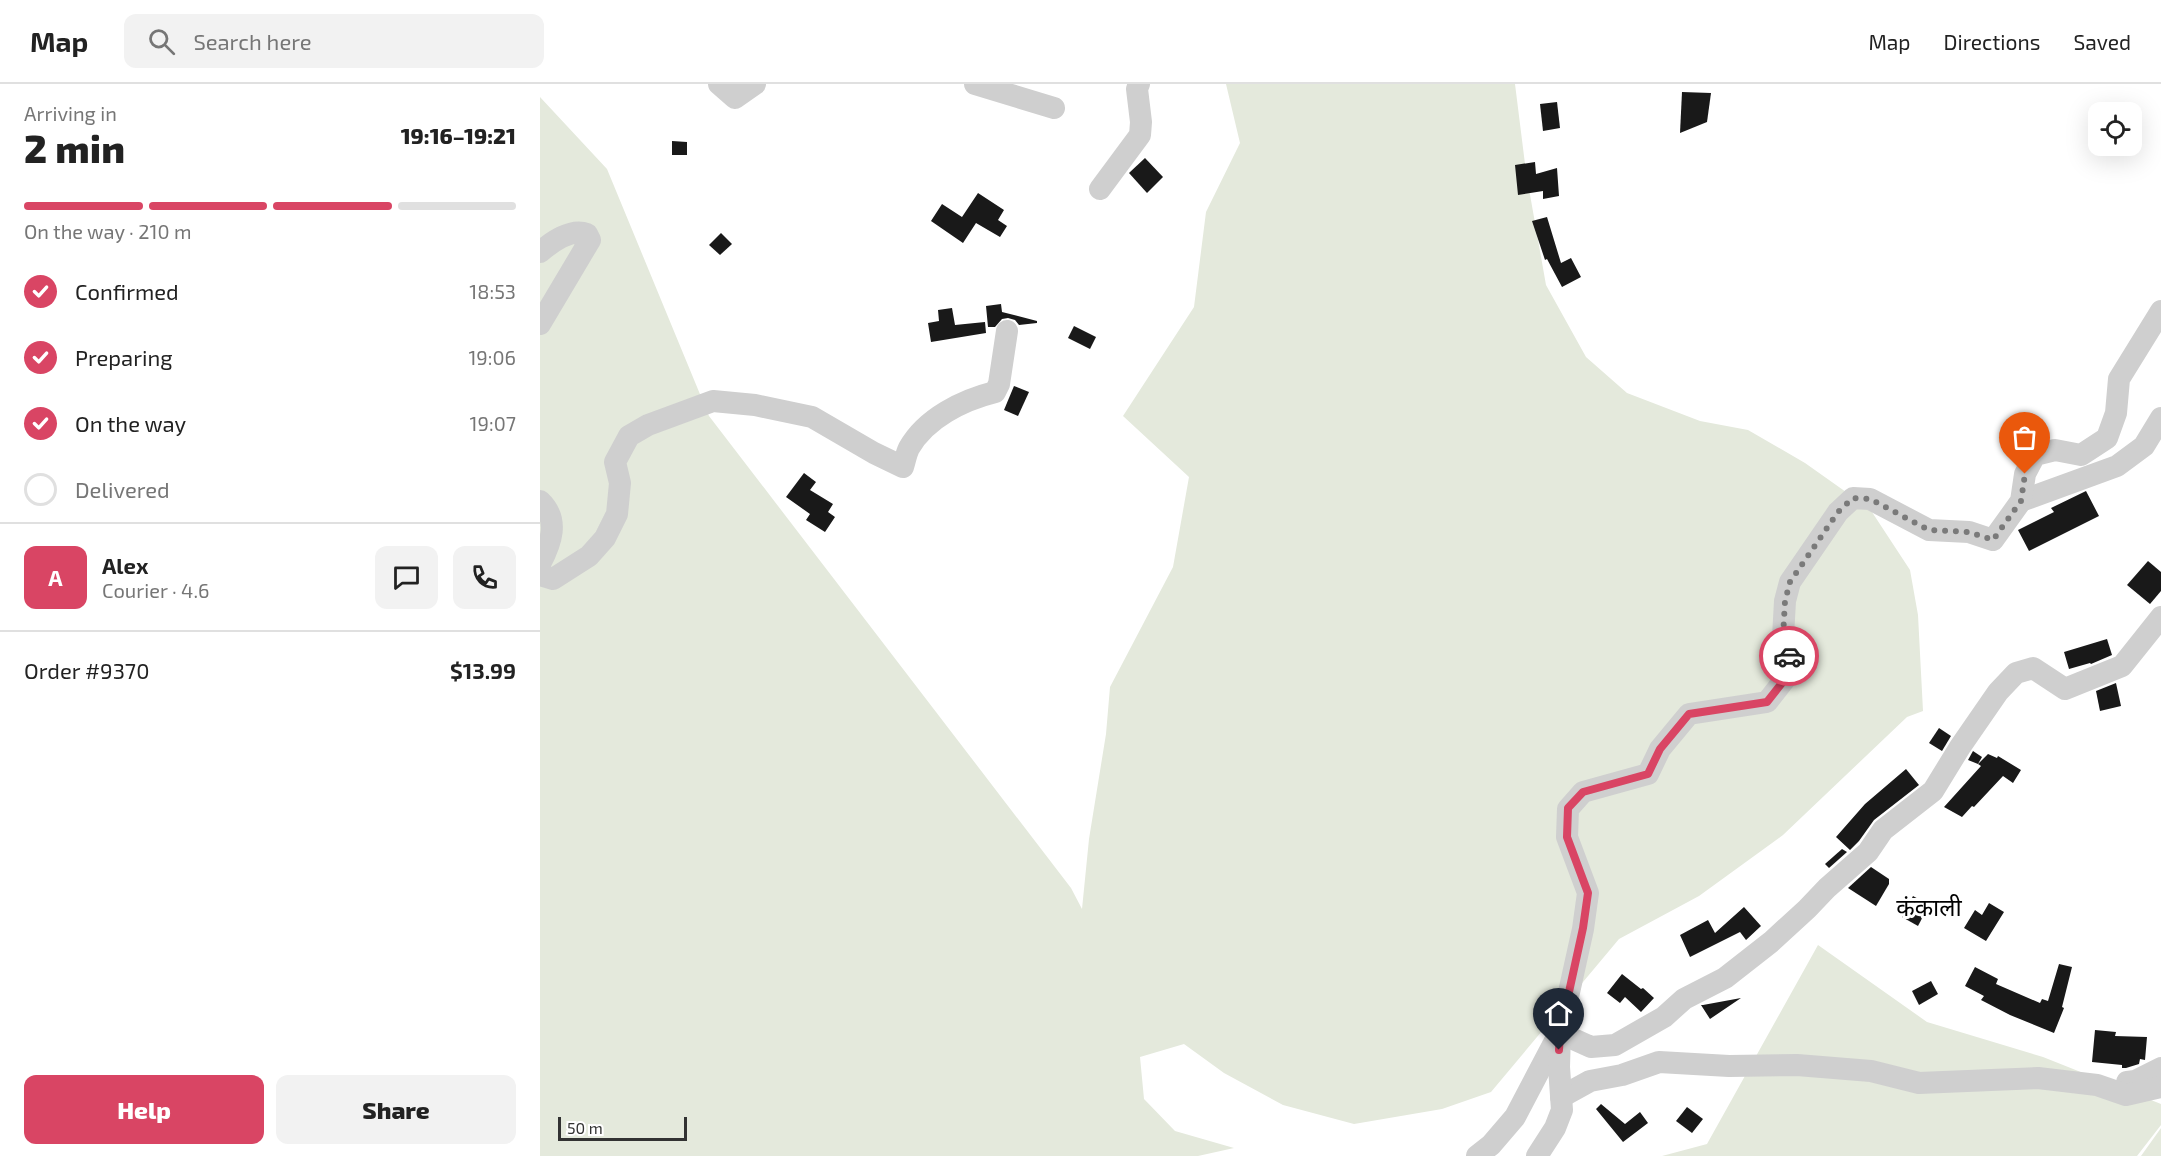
<!DOCTYPE html>
<meta charset="utf-8">
<style>
:root{--surface:#fff;--page:#f2f2f2;--text:#222;--muted:#767676;--line:#e0e0e0;--accent:#d94564}
body{margin:0;font-family:"Exo 2","Noto Sans Devanagari",sans-serif;background:var(--page);color:var(--text);height:100vh;display:flex;flex-direction:column;font-size:22px;white-space:nowrap}
*{box-sizing:border-box;margin:0}
p{font-size:20px;color:var(--muted)}
.icon{flex:none;width:33px;height:33px;fill:none;stroke:currentColor;stroke-width:2;stroke-linecap:round;stroke-linejoin:round}
.map{position:relative;flex:1;overflow:hidden}
.sheet{display:flex;flex-direction:column;background:var(--surface);width:540px}
.sheet>*{flex:none}
.tools{position:absolute;left:1548px;top:18px;display:grid;gap:12px}
.tools a{display:grid;place-items:center;width:54px;height:54px;border-radius:12px;background:var(--surface);box-shadow:0 6px 24px #0002;font-size:30px}
.scale{position:absolute;left:18px;bottom:15px;width:129px;box-sizing:border-box;padding-left:6px;border:3px solid #323232;border-top:0;font-size:16px;line-height:21px;white-space:nowrap;color:#323232;-webkit-text-stroke:4px #fff;paint-order:stroke}
.pin{position:absolute;display:grid;place-items:center;width:51px;height:51px;color:#fff;margin:-62px -26px;border-radius:50% 50% 50% 0;rotate:-45deg;box-shadow:0 0 6px #0007}
.pin .icon{rotate:45deg}
.courier{position:absolute;display:grid;place-items:center;width:60px;height:60px;margin:-30px;border:4px solid #d94564;border-radius:50%;background:#fff;color:#222;box-shadow:0 2px 8px #0007}
.head em{font-style:normal;font-weight:800}
.head div{display:flex;flex-direction:column-reverse}
.head{display:flex;align-items:center;justify-content:space-between;height:102px;padding:0 24px}
h1{font-size:39px;font-weight:800;line-height:45px}
.bar{display:grid;grid-template-columns:repeat(4,1fr);gap:9px 6px;align-content:center;height:72px;padding:0 24px}
.bar i{height:8px;border-radius:4px;background:var(--line)}
.bar .active{background:var(--accent)}
.bar p{grid-column:span 4}
.line{display:flex;align-items:center;gap:15px;padding:0 24px;border-top:2px solid var(--line)}
.line div{flex:1}
.round{display:grid;place-items:center;flex:none;width:63px;height:63px;border-radius:12px;background:var(--page)}
ol{padding:0 24px;list-style:none}
li{display:flex;align-items:center;gap:18px;height:66px}
li p{margin-inline-start:auto}
li .icon{padding:6px;border-radius:50%;background:var(--accent);color:#fff;stroke-width:4}
li:last-child{color:var(--muted)}
li i{width:33px;height:33px;border:3px solid var(--line);border-radius:50%}
.primary-button{display:flex;gap:12px;margin-top:auto;padding:12px 24px}
.primary-button a{flex:1;height:69px;border-radius:12px;background:var(--accent);color:#fff;font-size:24px;font-weight:800;line-height:69px;text-align:center}
.primary-button a+a{background:var(--page);color:var(--text)}
header{display:flex;align-items:center;gap:36px;box-sizing:border-box;height:84px;padding:0 30px;background:var(--surface);border-bottom:2px solid var(--line)}
header strong{font-size:28px}
nav{display:flex;gap:33px;margin-inline-start:auto;font-size:21px}
.search{width:420px;height:54px;background:var(--page);display:flex;align-items:center;gap:15px;box-sizing:border-box;padding:0 21px;border-radius:12px;color:var(--muted);font-size:22px}
main{display:flex;flex:1;min-height:0}
.map>svg:first-child{display:block}
.green{fill:#e4e9dc}
.building{fill:#191919}
.lines{fill:none;stroke-linecap:round;stroke-linejoin:round}
.minor{stroke:#cfcfcf;stroke-width:22}
.done{stroke:#7a7a7a;stroke-width:6;stroke-dasharray:0 10.8}
.route{stroke:#d94564;stroke-width:8}
.labels{text-anchor:middle;dominant-baseline:central;stroke-width:6;stroke-linejoin:round;paint-order:stroke}
.quarter-label{font-size:24px;fill:#000;stroke:#fff}
</style>
<header>
<strong>Map</strong>
<div class="search"><svg class="icon" aria-label="search" viewBox="0 0 24 24"><circle cx="10" cy="10" r="6"/><path d="M15 15l6 6"/></svg>Search here</div>
<nav><a>Map</a><a>Directions</a><a>Saved</a></nav>
</header>
<main>
<section class="sheet">
<div class="head"><div><h1>2 min</h1><p>Arriving in</p></div><em>19:16–19:21</em></div>
<div class="bar"><i class="active"></i><i class="active"></i><i class="active"></i><i></i><p>On the way · 210 m</p></div>
<ol>
<li><svg class="icon" aria-label="check" viewBox="0 0 24 24"><path d="M5 12l5 5 9-10"/></svg>Confirmed<p>18:53</p></li>
<li><svg class="icon" aria-label="check" viewBox="0 0 24 24"><path d="M5 12l5 5 9-10"/></svg>Preparing<p>19:06</p></li>
<li><svg class="icon" aria-label="check" viewBox="0 0 24 24"><path d="M5 12l5 5 9-10"/></svg>On the way<p>19:07</p></li>
<li><i></i>Delivered</li>
</ol>
<div class="line" style="height:108px"><b class="round" style="background:var(--accent);color:#fff">A</b><div><b>Alex</b><p>Courier · 4.6</p></div><a class="round"><svg class="icon" aria-label="chat" viewBox="0 0 24 24"><path d="M4 5h16v11H9l-5 4z"/></svg></a><a class="round"><svg class="icon" aria-label="phone" viewBox="0 0 24 24"><path d="M5 4h4l2 5-3 2q2 4 5 5l2-3 5 2v4C11 20 4 13 5 4z"/></svg></a></div>
<div class="line" style="height:78px"><div>Order #9370</div><b>$13.99</b></div>
<div class="primary-button"><a>Help</a><a>Share</a></div>
</section>
<div class="map">
<svg width="1621" height="1072" viewBox="0 0 1621 1072">
<rect width="100%" height="100%" fill="#fff"/>
<!-- green -->
<g class="green">
<path d="M 686,0 L 975,0 L 986,88 L 1006,201 L 1046,273 L 1087,309 L 1160,337 L 1208,346 L 1265,379 L 1330,425 L 1370,486 L 1378,531 L 1383,627 L 1367,633 L 1243,751 L 1159,812 L 1079,855 L 951,1008 L 902,1025 L 814,1040 L 743,1021 L 684,989 L 644,960 L 600,973 L 604,1015 L 635,1047 L 694,1064 L 658,1072 L 0,1072 L 0,13 L 67,85 L 169,332 L 531,804 L 542,825 L 549,755 L 566,650 L 570,603 L 633,483 L 649,393 L 583,332 L 654,223 L 666,128 L 700,59 Z"/>
<path d="M 1278,861 L 1387,938 L 1503,973 L 1621,1020 L 1621,1041 L 1597,1072 L 1122,1072 L 1167,1060 Z"/>
<path d="M 1621,1044 L 1621,1072 L 1601,1072 Z"/>
</g>
<!-- building -->
<g class="building">
<path d="M 1142,8 L 1171,9 L 1167,38 L 1140,49 Z"/>
<path d="M 1017,18 L 1020,44 L 1003,47 L 1000,20 Z"/>
<path d="M 132,57 L 147,58 L 147,71 L 132,71 Z"/>
<path d="M 605,74 L 623,93 L 607,109 L 589,89 Z"/>
<path d="M 995,78 L 996,90 L 1017,84 L 1019,112 L 1003,115 L 1003,107 L 978,111 L 975,81 Z"/>
<path d="M 438,109 L 464,126 L 458,136 L 467,142 L 460,153 L 436,139 L 423,159 L 391,137 L 402,120 L 422,133 Z"/>
<path d="M 1007,133 L 1021,179 L 1031,174 L 1041,193 L 1022,203 L 1007,175 L 1005,176 L 992,137 Z"/>
<path d="M 181,149 L 192,160 L 180,171 L 169,161 Z"/>
<path d="M 461,220 L 462,228 L 497,237 L 497,239 L 479,241 L 475,236 L 468,234 L 462,235 L 455,243 L 448,243 L 446,222 Z"/>
<path d="M 412,224 L 415,241 L 445,238 L 446,249 L 391,258 L 388,239 L 399,237 L 398,226 Z"/>
<path d="M 534,242 L 556,253 L 550,265 L 528,254 Z"/>
<path d="M 474,302 L 489,308 L 478,332 L 464,326 Z"/>
<path d="M 264,389 L 276,398 L 270,406 L 293,420 L 288,428 L 295,433 L 285,448 L 266,436 L 270,430 L 246,413 Z"/>
<path d="M 1546,407 L 1559,432 L 1489,467 L 1478,446 L 1514,428 L 1511,424 Z"/>
<path d="M 1608,477 L 1621,488 L 1621,507 L 1610,520 L 1587,501 Z"/>
<path d="M 1567,555 L 1572,571 L 1551,580 L 1550,579 L 1529,585 L 1524,568 Z"/>
<path d="M 1576,599 L 1581,622 L 1560,627 L 1556,607 Z"/>
<path d="M 1399,644 L 1411,652 L 1402,667 L 1389,659 Z"/>
<path d="M 1433,667 L 1442,673 L 1438,680 L 1428,676 Z"/>
<path d="M 1448,670 L 1457,674 L 1458,672 L 1481,686 L 1473,699 L 1463,692 L 1434,723 L 1432,722 L 1422,733 L 1404,723 L 1441,682 L 1438,680 Z"/>
<path d="M 1366,685 L 1379,701 L 1334,736 L 1319,757 L 1310,766 L 1296,753 L 1325,720 Z"/>
<path d="M 1302,765 L 1307,768 L 1289,784 L 1285,780 Z"/>
<path d="M 1331,783 L 1349,795 L 1349,800 L 1336,822 L 1308,804 Z"/>
<path d="M 1373,812 L 1389,821 L 1378,842 L 1362,833 Z"/>
<path d="M 1449,819 L 1464,828 L 1446,857 L 1424,844 L 1435,826 L 1442,831 Z"/>
<path d="M 1204,823 L 1221,842 L 1206,856 L 1200,848 L 1150,873 L 1140,851 L 1168,836 L 1175,849 Z"/>
<path d="M 1519,880 L 1532,883 L 1522,923 L 1524,924 L 1514,949 L 1470,931 L 1441,916 L 1444,912 L 1425,902 L 1435,883 L 1458,895 L 1456,900 L 1500,919 L 1502,915 L 1508,917 Z"/>
<path d="M 1082,890 L 1101,905 L 1103,904 L 1114,914 L 1101,928 L 1085,913 L 1080,919 L 1067,909 Z"/>
<path d="M 1391,897 L 1398,910 L 1379,921 L 1372,907 Z"/>
<path d="M 1201,914 L 1170,935 L 1161,921 L 1163,921 Z"/>
<path d="M 1555,946 L 1576,948 L 1575,952 L 1607,953 L 1605,976 L 1600,975 L 1599,980 L 1586,984 L 1582,984 L 1582,981 L 1552,978 Z"/>
<path d="M 1061,1020 L 1085,1040 L 1100,1028 L 1108,1039 L 1083,1058 L 1056,1025 Z"/>
<path d="M 1147,1023 L 1163,1035 L 1152,1049 L 1136,1037 Z"/>
</g>
<g class="lines">
<!-- minor -->
<g class="minor">
<path d="M 179,0 L 195,14 L 215,0"/>
<path d="M 435,0 L 514,24"/>
<path d="M 560,105 L 600,51 L 601,38 L 597,5 L 599,0"/>
<path d="M 0,168 C 12,158 31,144 47,150 L 50,156 L 0,240"/>
<path d="M 0,417 C 20,436 11,459 0,480"/>
<path d="M 1481,417 L 1577,382 L 1604,362 L 1621,334"/>
<path d="M 0,484 L 3,492 L 13,495 L 49,472 L 65,454 L 77,430 L 80,399 L 75,378 L 89,352 L 108,341 L 173,317 L 215,321 L 272,333 L 334,369 L 363,383 C 365,377 366,370 369,364 C 386,334 423,316 455,308 L 459,300 L 467,247"/>
<path d="M 1020,949 L 1051,963 L 1075,961 L 1124,933 L 1144,915 L 1185,894 L 1231,858 L 1267,825 L 1287,804 L 1328,768 L 1343,746 L 1393,707 L 1420,663 L 1458,608 L 1476,589 L 1493,584 L 1525,605 L 1582,582 L 1621,533"/>
<path d="M 1587,998 L 1595,997 L 1621,984"/>
<path d="M 1021,1013 L 1050,997 L 1082,991 L 1119,978 L 1189,982 L 1257,981 L 1331,987 L 1379,999 L 1498,994 L 1557,1001 L 1586,1011 L 1621,1003"/>
<path d="M 937,1072 L 951,1061 L 975,1033 L 1017,953"/>
<path d="M 997,1072 L 1015,1044 L 1022,1026 L 1019,983 L 1020,949 L 1043,845 L 1048,809 L 1027,753 L 1028,725 L 1043,708 L 1108,690 L 1120,665 L 1149,630 L 1227,618 L 1245,595 L 1249,572 L 1243,553 L 1245,517 L 1250,498 L 1298,428 L 1313,414 L 1330,415 L 1389,446 L 1429,448 L 1453,456 L 1481,417 L 1485,390 L 1495,371 L 1515,366 L 1541,371 L 1567,354 L 1576,329 L 1579,295 L 1621,227"/>
</g>
</g>
<g class="lines">
<!-- done -->
<path class="done" d="M 1249,572 L 1243,553 L 1245,517 L 1250,498 L 1298,428 L 1313,414 L 1330,415 L 1389,446 L 1429,448 L 1453,456 L 1481,417 L 1485,390"/>
<!-- route -->
<path class="route" d="M 1019,966 L 1020,949 L 1043,844 L 1048,809 L 1027,753 L 1028,724 L 1043,708 L 1108,690 L 1120,665 L 1149,630 L 1227,618 L 1245,595 L 1249,572"/>
</g>
<g class="labels">
<!-- quarter labels -->
<g class="quarter-label">
<text x="1389" y="822">कंकाली</text>
</g>
</g>
</svg>
<div class="tools">
<a><svg class="icon" aria-label="locate" viewBox="0 0 24 24"><circle cx="12" cy="12" r="6"/><path d="M12 2v4M12 18v4M2 12h4M18 12h4"/></svg></a>
</div>
<div class="scale">50 m</div>
<div class="pin" style="left:1485px;top:390px;background:#ea580c"><svg class="icon" aria-label="bag" viewBox="0 0 24 24"><path d="M5 8h14l-1 12H6zM9 8a3 3 0 0 1 6 0"/></svg></div>
<div class="pin" style="left:1019px;top:966px;background:#1f2937"><svg class="icon" aria-label="home" viewBox="0 0 24 24"><path d="M3 11l9-7 9 7M6 9v11h12V9"/></svg></div>
<div class="courier" style="left:1249px;top:572px"><svg class="icon" aria-label="car" viewBox="0 0 24 24"><path d="M5 17H2v-5l4-1 3-4h7l3 4 3 1v5h-3M9 17h6M6 11h13"/><circle cx="7" cy="17" r="2"/><circle cx="17" cy="17" r="2"/></svg></div>
</div>
</main>
